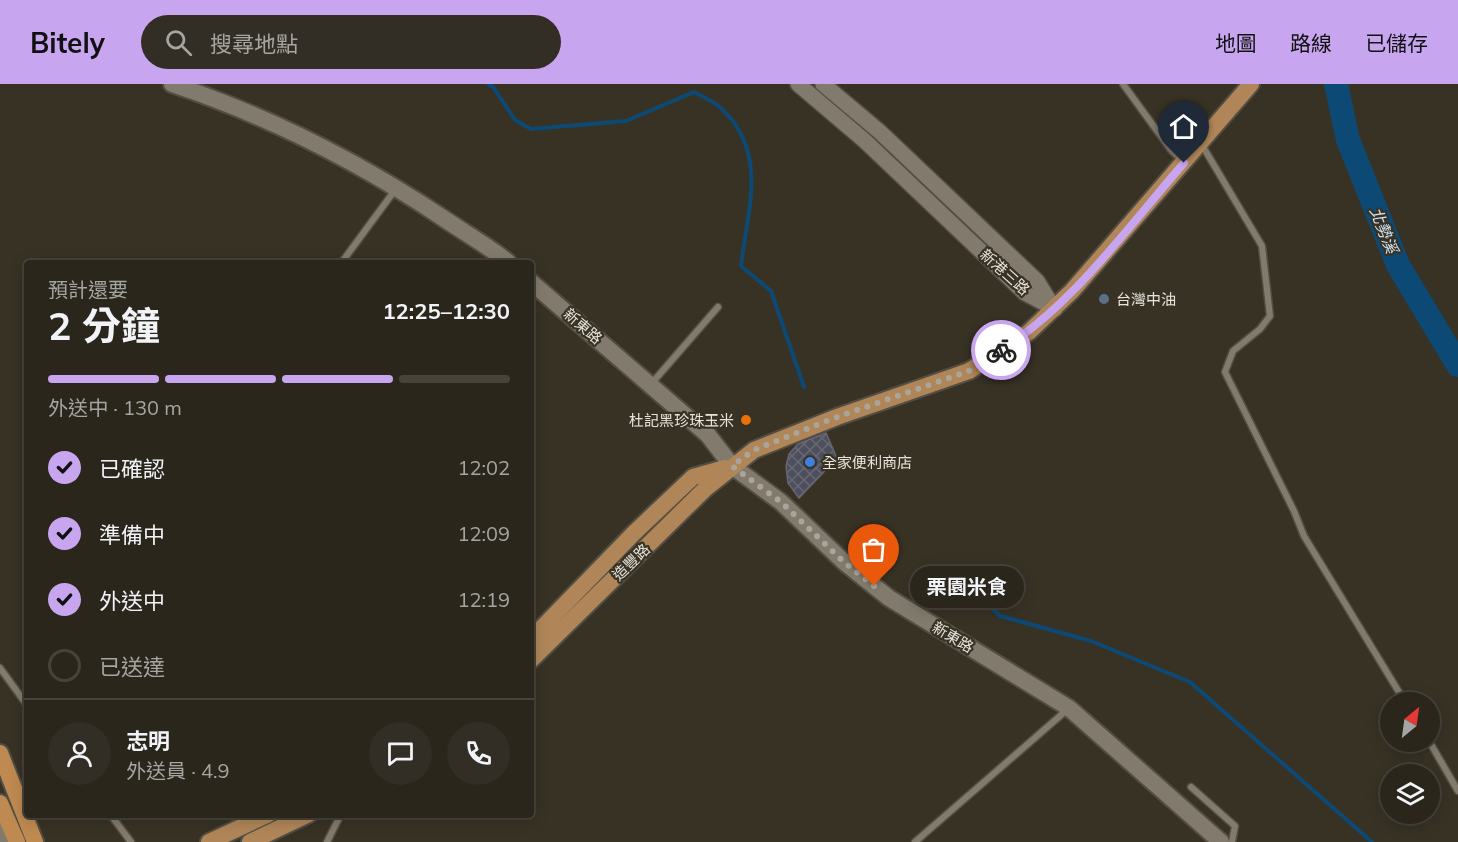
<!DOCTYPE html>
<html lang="zh-TW">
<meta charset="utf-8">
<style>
:root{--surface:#2a261c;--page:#322e25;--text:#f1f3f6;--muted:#a5a5a3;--line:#46433b;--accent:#c8a6ef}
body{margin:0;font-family:Mulish,"Noto Sans TC",sans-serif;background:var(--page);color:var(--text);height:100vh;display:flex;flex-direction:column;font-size:22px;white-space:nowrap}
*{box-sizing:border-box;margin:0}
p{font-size:20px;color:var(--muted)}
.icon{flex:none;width:33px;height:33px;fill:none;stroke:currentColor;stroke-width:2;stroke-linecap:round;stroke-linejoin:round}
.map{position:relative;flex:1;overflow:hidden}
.drawer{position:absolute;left:24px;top:176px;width:510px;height:558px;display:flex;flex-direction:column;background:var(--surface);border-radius:6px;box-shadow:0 3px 15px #0003,0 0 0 2px var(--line)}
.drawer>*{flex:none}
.needle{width:39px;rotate:29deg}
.tools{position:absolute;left:1380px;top:608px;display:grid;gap:12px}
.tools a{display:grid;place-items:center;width:60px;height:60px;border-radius:50%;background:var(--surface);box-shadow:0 3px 15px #0003,0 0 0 2px var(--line);font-size:30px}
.pin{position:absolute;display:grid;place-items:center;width:51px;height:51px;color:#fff;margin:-62px -26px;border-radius:50% 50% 50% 0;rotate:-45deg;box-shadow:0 0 6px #0007}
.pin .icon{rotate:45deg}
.courier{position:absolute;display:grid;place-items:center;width:60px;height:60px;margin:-30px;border:4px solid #c8a6ef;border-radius:50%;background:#fff;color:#222;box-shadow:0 2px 8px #0007}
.bubble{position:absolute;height:42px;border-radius:21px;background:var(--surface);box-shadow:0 3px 15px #0003,0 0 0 2px var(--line);font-size:20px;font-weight:700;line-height:42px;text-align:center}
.head em{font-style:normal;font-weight:700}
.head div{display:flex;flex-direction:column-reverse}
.head{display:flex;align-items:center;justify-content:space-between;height:102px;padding:0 24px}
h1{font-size:39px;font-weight:700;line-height:45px}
.bar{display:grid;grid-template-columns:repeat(4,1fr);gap:9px 6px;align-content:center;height:72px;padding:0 24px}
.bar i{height:8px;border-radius:4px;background:var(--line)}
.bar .on{background:var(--accent)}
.bar p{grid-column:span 4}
.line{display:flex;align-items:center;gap:15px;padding:0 24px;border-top:2px solid var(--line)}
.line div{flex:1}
.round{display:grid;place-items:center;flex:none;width:63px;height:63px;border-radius:32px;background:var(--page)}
ol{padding:0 24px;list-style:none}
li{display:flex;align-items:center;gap:18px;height:66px}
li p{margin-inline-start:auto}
li .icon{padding:6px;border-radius:50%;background:var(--accent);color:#111;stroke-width:4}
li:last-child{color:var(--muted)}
li i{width:33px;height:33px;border:3px solid var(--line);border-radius:50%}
header{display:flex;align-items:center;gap:36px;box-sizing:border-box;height:84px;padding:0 30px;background:var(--accent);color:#111}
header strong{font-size:28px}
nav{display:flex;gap:33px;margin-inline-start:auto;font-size:21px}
.search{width:420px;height:54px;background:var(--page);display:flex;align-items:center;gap:15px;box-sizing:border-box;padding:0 21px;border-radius:33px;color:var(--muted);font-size:22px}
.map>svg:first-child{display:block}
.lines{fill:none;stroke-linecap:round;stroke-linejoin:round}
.stream{stroke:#0c4975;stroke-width:4}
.river{stroke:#0c4975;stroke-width:24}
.building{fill:url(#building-cross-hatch);stroke:#656675;stroke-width:1.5}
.service-casing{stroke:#534e43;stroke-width:9}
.minor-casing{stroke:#534e43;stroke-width:15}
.tertiary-casing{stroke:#534e43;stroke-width:18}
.secondary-casing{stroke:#534e43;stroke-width:20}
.primary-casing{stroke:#534e43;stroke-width:20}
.trunk-casing{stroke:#534e43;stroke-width:20}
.service{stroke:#827b6d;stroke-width:6}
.minor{stroke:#827b6d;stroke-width:12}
.tertiary{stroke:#827b6d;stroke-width:15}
.secondary{stroke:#827b6d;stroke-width:16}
.primary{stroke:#b08658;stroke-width:16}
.trunk{stroke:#bf8a51;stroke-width:16}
.done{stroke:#a9a59b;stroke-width:6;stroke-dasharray:0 10.8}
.route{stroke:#c8a6ef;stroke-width:8}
.service-dot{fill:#5c6f8a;stroke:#383225;stroke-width:2}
.food-dot{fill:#e8710a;stroke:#383225;stroke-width:2}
.shop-dot{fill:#3f7fe0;stroke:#383225;stroke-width:2}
.labels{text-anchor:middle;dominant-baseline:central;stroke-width:4.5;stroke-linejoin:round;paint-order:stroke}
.street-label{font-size:15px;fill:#e6e3db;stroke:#383225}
.poi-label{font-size:15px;fill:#e6e3db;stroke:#383225;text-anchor:start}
.water-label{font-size:16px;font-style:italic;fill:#d0e2f2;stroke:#383225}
</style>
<header>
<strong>Bitely</strong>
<div class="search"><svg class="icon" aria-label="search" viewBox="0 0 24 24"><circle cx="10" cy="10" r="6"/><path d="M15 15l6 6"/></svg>搜尋地點</div>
<nav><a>地圖</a><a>路線</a><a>已儲存</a></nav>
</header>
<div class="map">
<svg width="1458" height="758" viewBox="0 0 1458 758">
<defs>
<pattern id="building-cross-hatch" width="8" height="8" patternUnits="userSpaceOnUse" patternTransform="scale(1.5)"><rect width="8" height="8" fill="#4e4f5d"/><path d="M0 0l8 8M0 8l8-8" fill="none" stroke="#686874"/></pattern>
</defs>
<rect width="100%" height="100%" fill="#383225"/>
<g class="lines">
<!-- stream -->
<g class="stream">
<path d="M 488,0 L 493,3 L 515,36 L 531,45 L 626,37 L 694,8 C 703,13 715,18 722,25 C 769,70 747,127 741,182 L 771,207 L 804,303"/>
<path d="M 982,514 L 1000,532 L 1091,557 L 1190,598 L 1372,758"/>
</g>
<!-- river -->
<path class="river" d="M 1336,0 L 1348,56 L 1398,181 L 1458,281"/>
</g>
<!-- building -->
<path class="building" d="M 826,349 L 837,374 L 799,414 L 788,399 L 786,382 L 789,370 L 798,360 Z"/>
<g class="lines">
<!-- service casing -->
<g class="service-casing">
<g id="service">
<path d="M 1123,0 L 1171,66 L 1181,76"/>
<path d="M 1202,61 L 1262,162 L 1270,232 L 1260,245 L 1233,267 L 1225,288 L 1294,427 L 1304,452 L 1405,618"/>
<path d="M 342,178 L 395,106"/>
<path d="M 652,299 L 718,223"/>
<path d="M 0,584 L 27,621"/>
<path d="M 1429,657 L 1458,707"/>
<path d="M 1191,703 L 1235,742 L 1232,758"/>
<path d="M 110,730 L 131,758"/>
<path d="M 327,758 L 341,730"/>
<path d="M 915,758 L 1068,625"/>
</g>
</g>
<!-- minor casing -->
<g class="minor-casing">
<path id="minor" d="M 0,746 L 5,758"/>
</g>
<!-- tertiary casing -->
<g class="tertiary-casing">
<g id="tertiary">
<path d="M 798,0 L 865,57 L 1025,209 L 1055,225"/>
<path d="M 823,0 L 880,48 L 1037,197 L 1053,223"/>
</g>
</g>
<!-- secondary casing -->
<g class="secondary-casing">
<g id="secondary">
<path d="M 172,0 C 268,32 359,78 443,134 C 465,149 488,162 508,178"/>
<path d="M 531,198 L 708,351 L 732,382 L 781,418 L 844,478 L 889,514 L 1069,624 L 1221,758"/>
</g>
</g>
<!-- primary casing -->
<g class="primary-casing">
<g id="primary">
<path d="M 531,555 L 634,449 L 693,393 L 725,384"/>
<path d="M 531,576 L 705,405 L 754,366 L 837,333 L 969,287 L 1029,248 L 1072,207 L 1251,0"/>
<path d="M 209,758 L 269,730"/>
<path d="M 250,758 L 309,730"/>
</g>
</g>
<!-- trunk casing -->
<g class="trunk-casing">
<g id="trunk">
<path d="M 0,669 L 35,758"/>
<path d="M 0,719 L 17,758"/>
</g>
</g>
<!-- service -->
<use href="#service" class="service"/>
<!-- minor -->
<use href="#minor" class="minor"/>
<!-- tertiary -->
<use href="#tertiary" class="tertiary"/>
<!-- secondary -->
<use href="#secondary" class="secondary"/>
<!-- primary -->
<use href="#primary" class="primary"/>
<!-- trunk -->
<use href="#trunk" class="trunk"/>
</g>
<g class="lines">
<!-- done -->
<path class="done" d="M 874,502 L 844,478 L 781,418 L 732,382 L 754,366 L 837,333 L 969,287 L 1001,266"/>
<!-- route -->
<path class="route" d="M 1001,266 C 1073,221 1128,143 1184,79"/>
</g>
<!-- markers -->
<circle class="service-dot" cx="1104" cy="215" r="6"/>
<circle class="food-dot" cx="746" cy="336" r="6"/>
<circle class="shop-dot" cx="810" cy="378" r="6"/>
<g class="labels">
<!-- street labels -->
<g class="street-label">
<text transform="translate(1005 188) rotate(42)">新港三路</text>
<text transform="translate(583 242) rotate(41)">新東路</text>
<text transform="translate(631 478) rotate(-44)">造豐路</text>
<text transform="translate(953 553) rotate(31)">新東路</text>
</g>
<!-- poi labels -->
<g class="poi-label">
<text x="1116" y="215">台灣中油</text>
<text x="734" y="336" text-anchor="end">杜記黑珍珠玉米</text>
<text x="822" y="378">全家便利商店</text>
</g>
<!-- water labels -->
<g class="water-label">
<text transform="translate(1384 146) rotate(68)">北勢溪</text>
</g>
</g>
</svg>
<div class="tools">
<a><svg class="needle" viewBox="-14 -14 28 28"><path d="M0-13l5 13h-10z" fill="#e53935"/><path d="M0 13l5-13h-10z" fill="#a5a5a3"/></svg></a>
<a><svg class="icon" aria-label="layers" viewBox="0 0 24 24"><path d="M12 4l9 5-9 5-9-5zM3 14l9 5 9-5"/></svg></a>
</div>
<div class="pin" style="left:874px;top:502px;background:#ea580c"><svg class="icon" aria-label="bag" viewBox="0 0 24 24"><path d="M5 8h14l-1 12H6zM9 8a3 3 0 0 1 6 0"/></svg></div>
<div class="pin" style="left:1184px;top:79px;background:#1f2937"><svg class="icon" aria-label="home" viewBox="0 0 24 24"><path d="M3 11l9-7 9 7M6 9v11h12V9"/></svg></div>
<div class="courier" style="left:1001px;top:266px"><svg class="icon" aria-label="bike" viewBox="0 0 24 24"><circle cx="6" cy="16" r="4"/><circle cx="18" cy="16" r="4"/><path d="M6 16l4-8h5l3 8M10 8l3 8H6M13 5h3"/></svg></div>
<div class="bubble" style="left:910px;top:482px;width:114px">栗園米食</div>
<section class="drawer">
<div class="head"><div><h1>2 分鐘</h1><p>預計還要</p></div><em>12:25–12:30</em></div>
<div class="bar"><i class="on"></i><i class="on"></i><i class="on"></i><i></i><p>外送中 · 130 m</p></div>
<ol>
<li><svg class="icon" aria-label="check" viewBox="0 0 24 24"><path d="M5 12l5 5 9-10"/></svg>已確認<p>12:02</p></li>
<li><svg class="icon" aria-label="check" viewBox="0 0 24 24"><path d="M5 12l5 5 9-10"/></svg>準備中<p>12:09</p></li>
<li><svg class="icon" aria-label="check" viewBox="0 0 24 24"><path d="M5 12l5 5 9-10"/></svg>外送中<p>12:19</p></li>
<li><i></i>已送達</li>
</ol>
<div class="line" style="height:108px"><a class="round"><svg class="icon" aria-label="person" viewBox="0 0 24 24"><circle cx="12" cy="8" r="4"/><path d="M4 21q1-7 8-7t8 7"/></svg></a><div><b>志明</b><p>外送員 · 4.9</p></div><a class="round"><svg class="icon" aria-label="chat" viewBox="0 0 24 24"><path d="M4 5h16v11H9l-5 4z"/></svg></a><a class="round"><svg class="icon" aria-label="phone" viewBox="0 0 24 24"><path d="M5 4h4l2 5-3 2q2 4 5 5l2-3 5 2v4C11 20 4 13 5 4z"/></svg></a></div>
</section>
</div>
